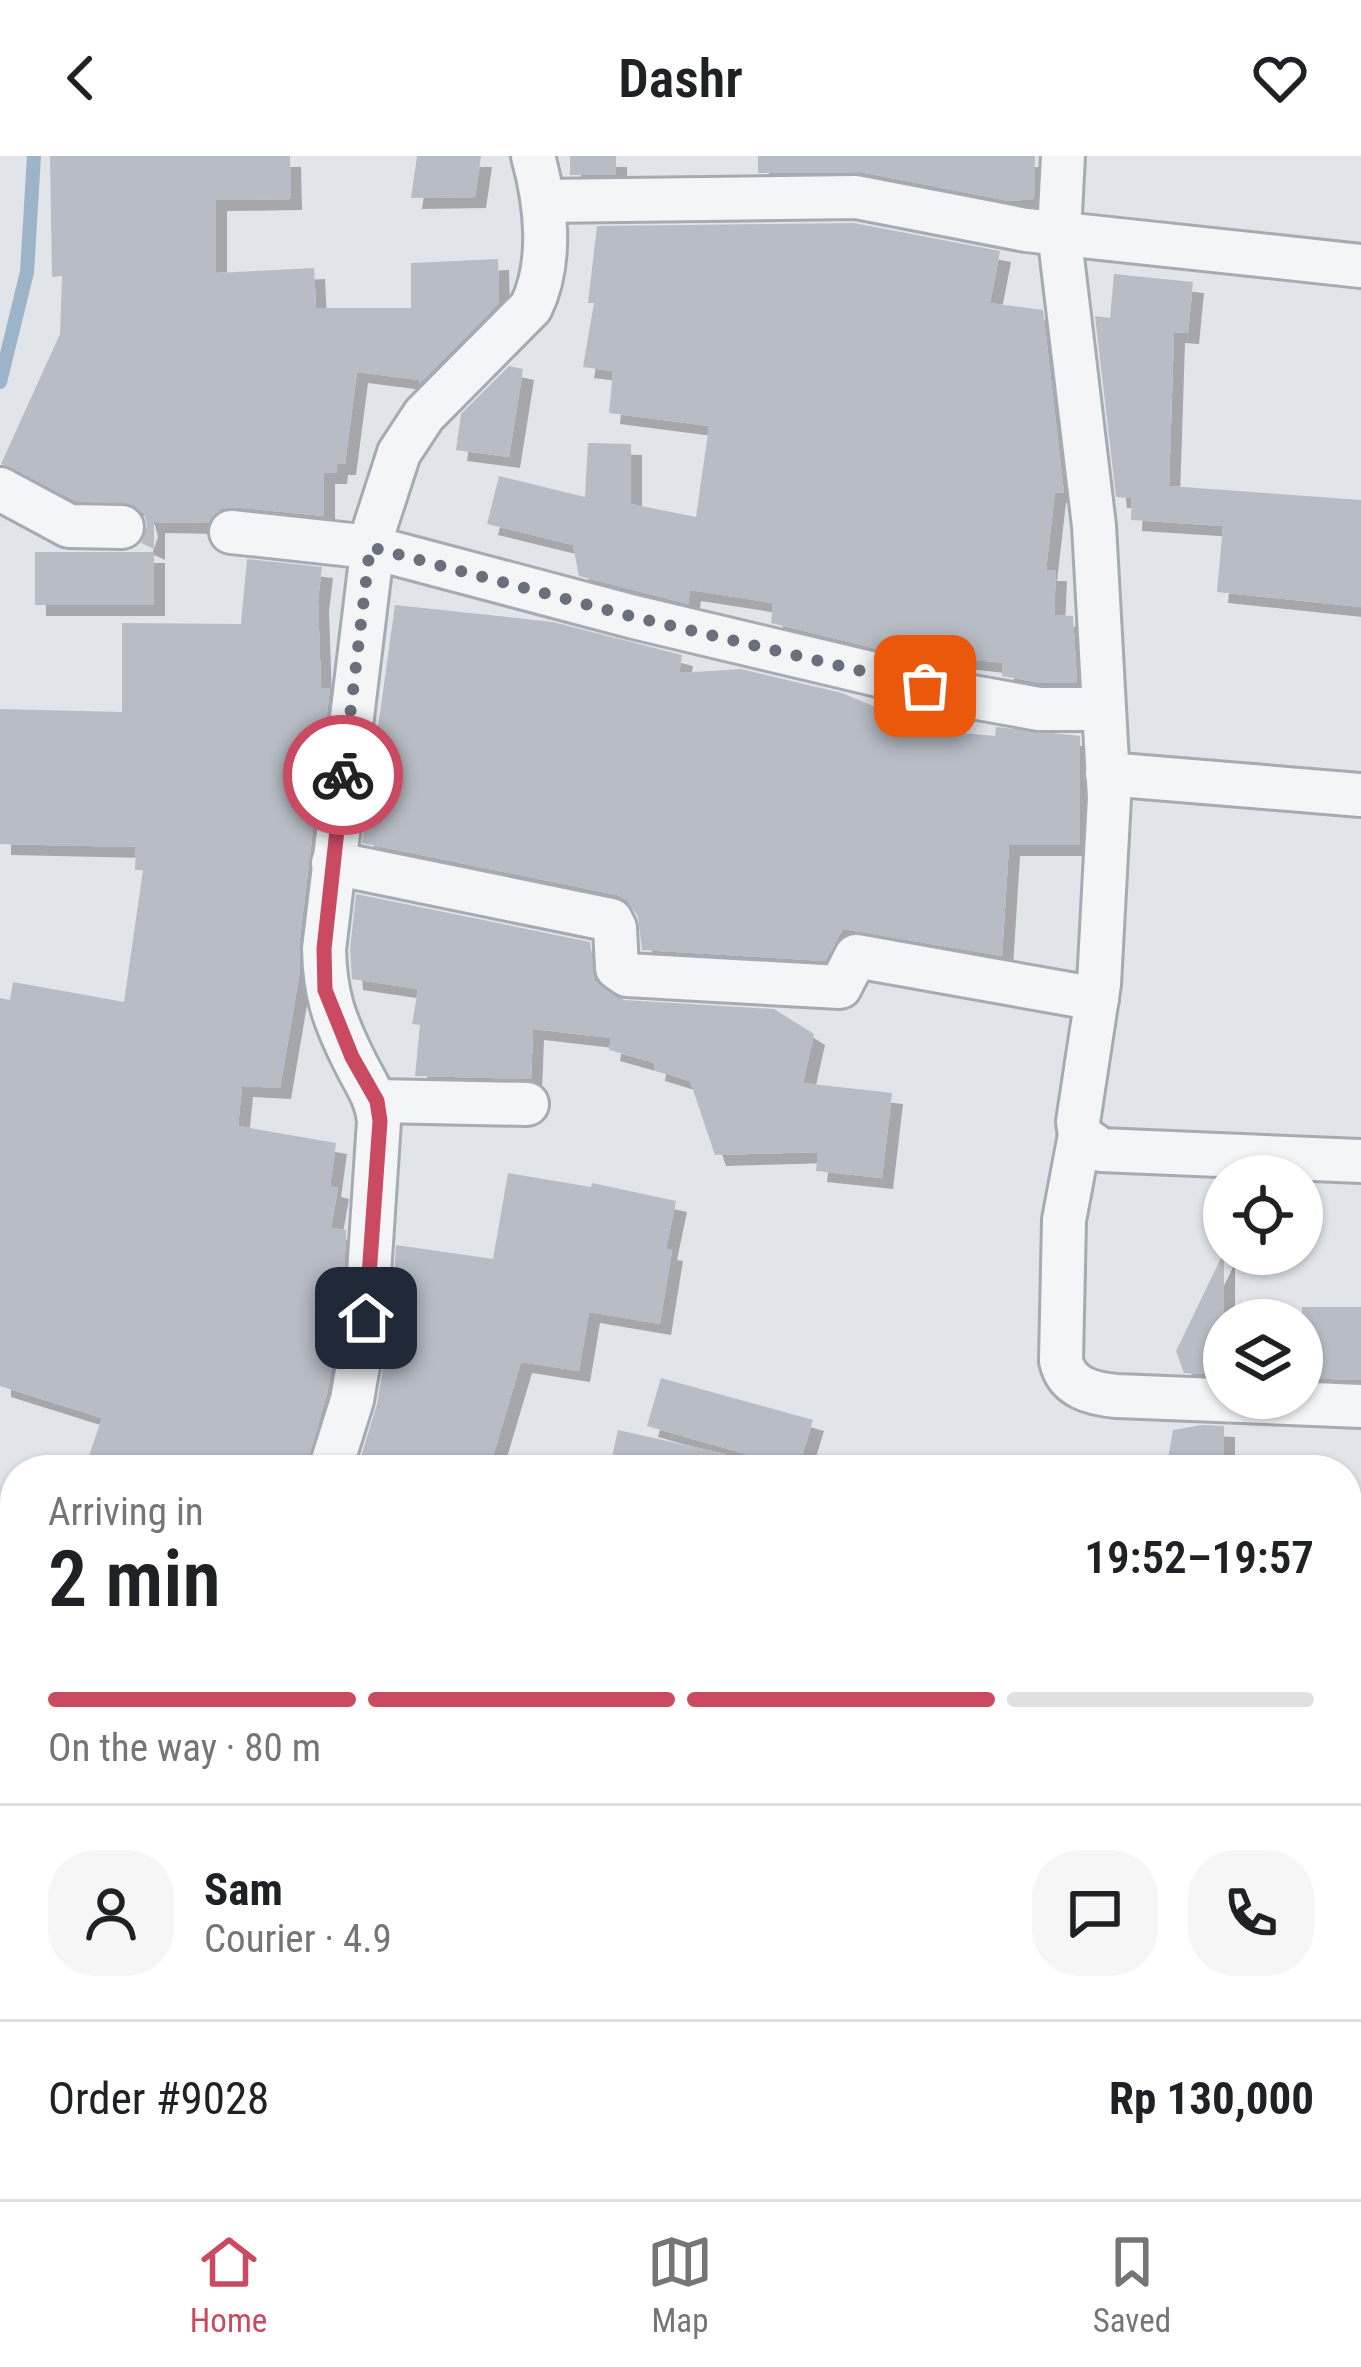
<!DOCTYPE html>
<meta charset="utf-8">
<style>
:root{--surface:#fff;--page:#f6f6f6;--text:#202124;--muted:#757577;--line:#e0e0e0;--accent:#c94a61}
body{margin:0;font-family:"Roboto Condensed",sans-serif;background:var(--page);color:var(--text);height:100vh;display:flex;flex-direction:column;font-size:45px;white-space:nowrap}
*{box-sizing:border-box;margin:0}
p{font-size:39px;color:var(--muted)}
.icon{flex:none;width:66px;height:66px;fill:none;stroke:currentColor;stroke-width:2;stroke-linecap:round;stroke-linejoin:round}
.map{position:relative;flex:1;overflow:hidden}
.details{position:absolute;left:0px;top:1299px;width:1362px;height:744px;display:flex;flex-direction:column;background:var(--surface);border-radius:48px 48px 0 0;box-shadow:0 3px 9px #0004}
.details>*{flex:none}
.tools{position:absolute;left:1203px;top:999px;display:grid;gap:24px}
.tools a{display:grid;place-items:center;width:120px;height:120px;border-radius:50%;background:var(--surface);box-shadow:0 3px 9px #0004;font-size:60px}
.pin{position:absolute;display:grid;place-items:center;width:102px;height:102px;color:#fff;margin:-51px;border-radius:24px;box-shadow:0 6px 18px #0006}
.courier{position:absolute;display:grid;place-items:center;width:120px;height:120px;margin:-60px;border:9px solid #c94a61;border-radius:50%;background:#fff;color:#222;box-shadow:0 3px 15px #0007}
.overview em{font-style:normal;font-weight:600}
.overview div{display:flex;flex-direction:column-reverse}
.overview{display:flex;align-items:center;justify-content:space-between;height:204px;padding:0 48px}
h1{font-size:78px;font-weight:600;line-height:90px}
.bar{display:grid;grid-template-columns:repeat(4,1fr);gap:18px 12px;align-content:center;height:144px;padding:0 48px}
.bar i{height:15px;border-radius:9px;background:var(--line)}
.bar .on{background:var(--accent)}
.bar p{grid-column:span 4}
.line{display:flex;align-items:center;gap:30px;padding:0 48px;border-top:3px solid var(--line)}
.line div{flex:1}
.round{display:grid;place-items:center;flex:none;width:126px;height:126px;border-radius:48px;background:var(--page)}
header{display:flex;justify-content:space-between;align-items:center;height:156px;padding:0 48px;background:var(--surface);font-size:54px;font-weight:600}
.dock{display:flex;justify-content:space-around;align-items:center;height:168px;border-top:3px solid var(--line);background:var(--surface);font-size:33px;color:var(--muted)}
.dock a{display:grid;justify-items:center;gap:6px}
.dock .on{color:var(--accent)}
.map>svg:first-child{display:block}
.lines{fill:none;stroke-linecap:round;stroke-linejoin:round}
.stream{stroke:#9db3c8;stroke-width:14}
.building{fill:#b8bdc5;filter:url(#shadow)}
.minor-casing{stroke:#a6abb3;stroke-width:48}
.minor{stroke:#f3f5f7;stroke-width:42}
.done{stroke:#6a707b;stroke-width:12;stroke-dasharray:0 21.6}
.route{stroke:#c94a61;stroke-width:15}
</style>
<header><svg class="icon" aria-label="back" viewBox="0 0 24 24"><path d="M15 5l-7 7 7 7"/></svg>Dashr<svg class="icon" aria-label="heart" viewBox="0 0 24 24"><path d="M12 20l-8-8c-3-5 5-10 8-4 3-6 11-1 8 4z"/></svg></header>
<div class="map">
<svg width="1361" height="2043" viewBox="0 0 1361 2043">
<defs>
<filter id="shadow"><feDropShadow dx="11" dy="11" stdDeviation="0" flood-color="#0004"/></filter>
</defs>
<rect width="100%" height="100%" fill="#e1e4e9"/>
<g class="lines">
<!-- stream -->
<g class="stream">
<path d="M 0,226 L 27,116 L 34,0"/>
<path d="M 0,1708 L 15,1732"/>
<path d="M 135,2028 L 137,2043"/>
</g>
</g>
<!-- building -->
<g class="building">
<path d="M 50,0 L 290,0 L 291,43 L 216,44 L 216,117 L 314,112 L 316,152 L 411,152 L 411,107 L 498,103 L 499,147 L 419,228 L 419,224 L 357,216 L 345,308 L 337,308 L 336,317 L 324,317 L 324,360 L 233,351 L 220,353 L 208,367 L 154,366 L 154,393 L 141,387 L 147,370 L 144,358 L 134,349 L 76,345 L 1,308 L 60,178 L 62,120 L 52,121 Z"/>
<path d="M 417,0 L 481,0 L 475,41 L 411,42 Z"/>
<rect x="570" y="0" width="46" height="19"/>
<path d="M 758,0 L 1035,0 L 1034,43 L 1009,45 L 860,16 L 758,17 Z"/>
<path d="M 854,67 L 1000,95 L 990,147 L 1043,154 L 1064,337 L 1055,336 L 1046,414 L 1056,414 L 1054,459 L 1073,460 L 1077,527 L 1041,527 L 1002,520 L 1003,507 L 878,493 L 771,467 L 773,447 L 690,434 L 688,448 L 579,420 L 573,389 L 487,368 L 499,320 L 585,341 L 588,287 L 631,288 L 631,348 L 696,361 L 709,270 L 609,257 L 613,215 L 583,211 L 594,147 L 588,147 L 597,70 Z"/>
<path d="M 1114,118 L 1193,126 L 1188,177 L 1174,176 L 1169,330 L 1361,344 L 1361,451 L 1217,436 L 1223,370 L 1131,364 L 1132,342 L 1116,341 L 1095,160 L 1110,162 Z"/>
<path d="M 509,210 L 523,213 L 509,301 L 456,294 L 461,258 Z"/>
<rect x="35" y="396" width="119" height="53"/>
<path d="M 247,403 L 322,411 L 318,444 L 321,532 L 330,532 L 299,790 L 300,815 L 280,932 L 242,930 L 238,970 L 336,987 L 330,1030 L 338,1032 L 331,1072 L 346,1074 L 346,1081 L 341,1160 L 327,1238 L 305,1314 L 84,1314 L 102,1262 L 0,1230 L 0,842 L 10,844 L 13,826 L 124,846 L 143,714 L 135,714 L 136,691 L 0,688 L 0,553 L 122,556 L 122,467 L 241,468 Z"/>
<path d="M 395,449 L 553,466 L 682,499 L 679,517 L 741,513 L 842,537 L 890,557 L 885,570 L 995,580 L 996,571 L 1080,580 L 1080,689 L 1009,689 L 1002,800 L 843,773 L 825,805 L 642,794 L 638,761 L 627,744 L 617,739 L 362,687 Z"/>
<path d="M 356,738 L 590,786 L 595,825 L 624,844 L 774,853 L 814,878 L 803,927 L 892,937 L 882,1022 L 816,1015 L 818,996 L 715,999 L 690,925 L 654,914 L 655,907 L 609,894 L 611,882 L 533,873 L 531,923 L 415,920 L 420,869 L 412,868 L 418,833 L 352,823 L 350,794 Z"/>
<path d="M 508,1017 L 591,1031 L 592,1027 L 676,1045 L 666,1093 L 672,1094 L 660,1168 L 589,1156 L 579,1215 L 521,1206 L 489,1314 L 436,1300 L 433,1314 L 357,1314 L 377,1248 L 391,1167 L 396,1089 L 493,1103 Z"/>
<path d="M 1224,1096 L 1224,1219 L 1184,1217 L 1176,1195 Z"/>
<path d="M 1302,1151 L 1361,1151 L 1361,1224 L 1302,1222 Z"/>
<path d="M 661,1222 L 813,1264 L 798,1313 L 647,1270 Z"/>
<path d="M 1202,1269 L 1224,1270 L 1224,1314 L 1166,1314 L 1173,1274 Z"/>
<path d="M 618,1274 L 725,1298 L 724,1314 L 609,1314 Z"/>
</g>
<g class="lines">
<!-- minor casing -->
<g class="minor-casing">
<g id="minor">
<path d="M 1063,0 L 1059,76 L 1094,370 L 1109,642 L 1099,828 L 1078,966 L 1080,979 L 1101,994 L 1361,1005"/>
<path d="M 543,45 L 856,41 L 1026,74 L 1361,110"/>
<path d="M 0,333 L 69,370 L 122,371"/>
<path d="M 231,376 L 370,391 L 634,461 L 967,540 L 1039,553 L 1101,553"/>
<path d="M 1107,618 L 1361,639"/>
<path d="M 333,707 L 611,764 L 615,772 L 617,812 L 627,819 L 840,831 L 856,800 L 1097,843"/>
<path d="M 377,945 L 527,948"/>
<path d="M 1080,979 L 1064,1064 L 1061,1205 C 1067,1232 1093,1238 1117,1240 L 1361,1250"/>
<path d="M 330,1314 L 352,1244 L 366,1163 L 379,965 C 377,941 364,925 354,904 C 334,864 325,838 324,793 L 375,371 L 399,297 L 424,259 L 531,151 C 553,106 546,47 533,0"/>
<path d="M 1347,1739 L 1361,1741"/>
<path d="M 0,1994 L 15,1993"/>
<path d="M 197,2028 L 198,2043"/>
<path d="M 1118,2028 L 1182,2043"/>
<path d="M 1210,2043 L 1246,2043"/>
</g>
</g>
<!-- minor -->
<use href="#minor" class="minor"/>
</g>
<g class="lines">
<!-- done -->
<path class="done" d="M 343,619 L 370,391 L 634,461 L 925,530"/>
<!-- route -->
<path class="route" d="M 343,619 L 324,793 L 325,834 L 352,901 L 377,945 L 380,965 L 366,1162"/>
</g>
</svg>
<div class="tools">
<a><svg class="icon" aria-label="locate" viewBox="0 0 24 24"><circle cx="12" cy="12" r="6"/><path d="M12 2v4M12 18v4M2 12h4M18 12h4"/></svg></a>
<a><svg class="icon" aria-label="layers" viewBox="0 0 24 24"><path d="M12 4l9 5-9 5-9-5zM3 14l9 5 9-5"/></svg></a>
</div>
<div class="pin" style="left:925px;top:530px;background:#ea580c"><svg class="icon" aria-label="bag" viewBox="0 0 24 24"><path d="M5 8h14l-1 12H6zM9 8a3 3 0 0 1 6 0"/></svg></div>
<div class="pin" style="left:366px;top:1162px;background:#1f2937"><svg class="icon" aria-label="home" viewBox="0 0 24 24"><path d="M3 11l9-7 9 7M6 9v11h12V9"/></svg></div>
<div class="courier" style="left:343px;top:619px"><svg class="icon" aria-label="bike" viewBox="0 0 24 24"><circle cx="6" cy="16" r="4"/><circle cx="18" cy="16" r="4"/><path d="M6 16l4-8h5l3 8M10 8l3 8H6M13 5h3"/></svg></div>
<section class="details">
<div class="overview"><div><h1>2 min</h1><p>Arriving in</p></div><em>19:52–19:57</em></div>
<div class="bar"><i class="on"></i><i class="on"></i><i class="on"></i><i></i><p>On the way · 80 m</p></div>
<div class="line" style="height:216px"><a class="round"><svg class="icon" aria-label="person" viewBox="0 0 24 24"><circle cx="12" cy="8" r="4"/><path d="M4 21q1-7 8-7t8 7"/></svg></a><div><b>Sam</b><p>Courier · 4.9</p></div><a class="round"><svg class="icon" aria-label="chat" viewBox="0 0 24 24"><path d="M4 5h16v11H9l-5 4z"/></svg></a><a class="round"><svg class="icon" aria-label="phone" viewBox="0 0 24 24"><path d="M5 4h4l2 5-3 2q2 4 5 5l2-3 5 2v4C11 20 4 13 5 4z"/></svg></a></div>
<div class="line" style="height:156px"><div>Order #9028</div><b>Rp 130,000</b></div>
</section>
</div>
<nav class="dock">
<a class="on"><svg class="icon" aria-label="home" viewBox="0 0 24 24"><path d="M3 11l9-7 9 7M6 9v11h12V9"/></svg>Home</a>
<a><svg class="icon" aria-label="map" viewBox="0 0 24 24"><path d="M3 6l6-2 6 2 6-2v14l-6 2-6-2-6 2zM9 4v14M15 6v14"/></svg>Map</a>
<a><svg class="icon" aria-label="saved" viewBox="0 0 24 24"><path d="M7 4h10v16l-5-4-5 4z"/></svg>Saved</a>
</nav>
